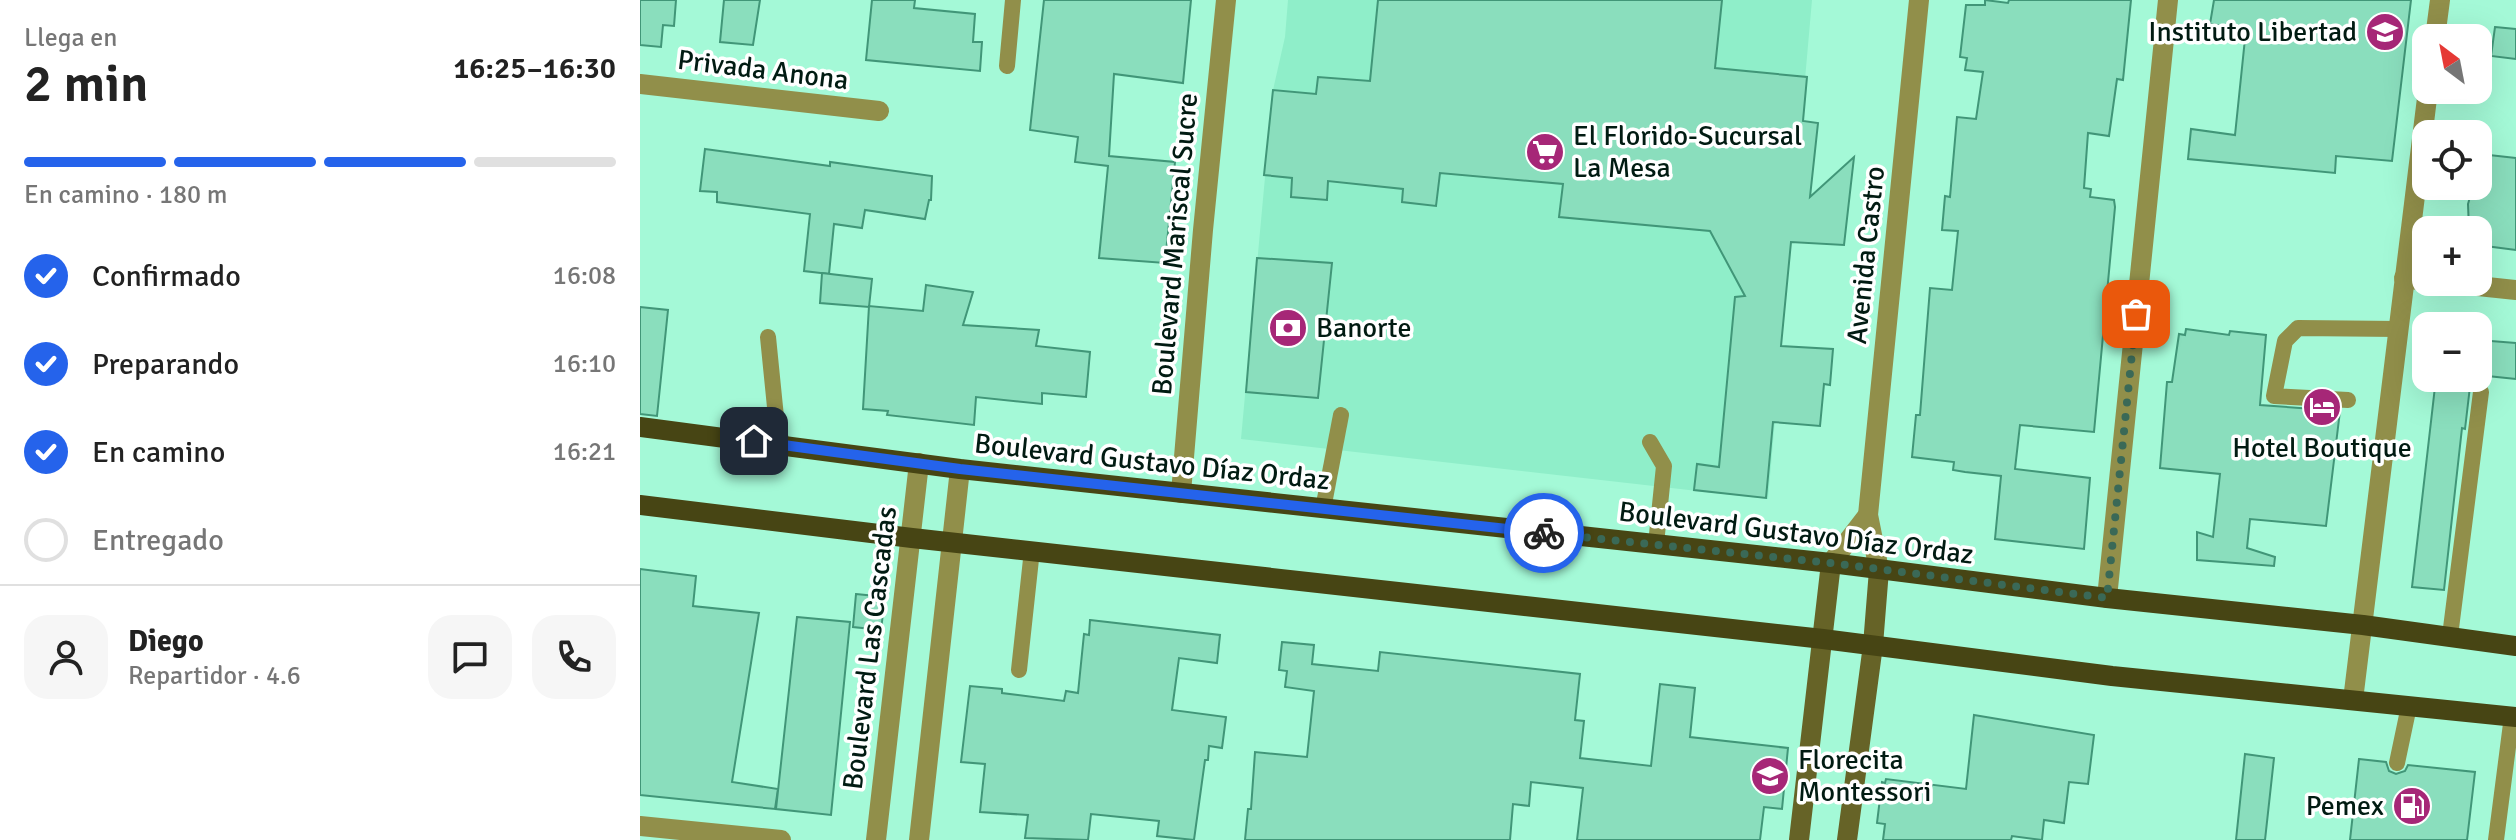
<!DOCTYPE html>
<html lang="es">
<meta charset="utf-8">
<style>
:root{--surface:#fff;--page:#f6f6f6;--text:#222;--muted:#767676;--line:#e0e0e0;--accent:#2563eb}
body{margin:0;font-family:Signika,sans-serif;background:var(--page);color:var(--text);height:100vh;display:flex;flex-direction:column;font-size:30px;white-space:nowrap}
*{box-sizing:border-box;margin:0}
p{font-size:26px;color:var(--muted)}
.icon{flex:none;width:44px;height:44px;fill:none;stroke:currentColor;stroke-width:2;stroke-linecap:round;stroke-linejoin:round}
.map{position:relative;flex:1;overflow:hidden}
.details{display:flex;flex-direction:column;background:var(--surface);width:640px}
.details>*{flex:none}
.needle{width:52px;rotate:328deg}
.fabs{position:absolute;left:1772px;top:24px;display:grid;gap:16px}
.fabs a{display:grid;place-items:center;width:80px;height:80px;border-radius:16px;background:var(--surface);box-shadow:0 8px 32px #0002;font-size:40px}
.pin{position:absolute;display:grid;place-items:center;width:68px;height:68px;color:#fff;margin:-34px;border-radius:16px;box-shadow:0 4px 12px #0006}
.courier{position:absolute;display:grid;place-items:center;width:80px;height:80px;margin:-40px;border:6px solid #2563eb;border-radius:50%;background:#fff;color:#222;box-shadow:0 2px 10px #0007}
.headline em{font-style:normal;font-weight:600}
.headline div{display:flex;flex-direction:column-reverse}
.headline{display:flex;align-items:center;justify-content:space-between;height:136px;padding:0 24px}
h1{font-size:52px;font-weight:600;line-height:60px}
.bar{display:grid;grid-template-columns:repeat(4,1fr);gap:12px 8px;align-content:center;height:96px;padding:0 24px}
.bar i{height:10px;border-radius:6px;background:var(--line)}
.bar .on{background:var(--accent)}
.bar p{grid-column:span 4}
.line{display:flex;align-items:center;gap:20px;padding:0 24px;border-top:2px solid var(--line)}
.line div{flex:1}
.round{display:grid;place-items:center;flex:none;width:84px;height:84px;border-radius:24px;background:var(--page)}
ol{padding:0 24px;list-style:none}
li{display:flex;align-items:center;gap:24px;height:88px}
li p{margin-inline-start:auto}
li .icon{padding:8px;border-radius:50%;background:var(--accent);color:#fff;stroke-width:4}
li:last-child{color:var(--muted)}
li i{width:44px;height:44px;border:4px solid var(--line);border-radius:50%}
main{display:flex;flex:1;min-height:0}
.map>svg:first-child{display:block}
.built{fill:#8feec9}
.building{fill:#8adebd;stroke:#419678;stroke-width:2}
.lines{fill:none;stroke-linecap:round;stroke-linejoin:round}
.service{stroke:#918f4a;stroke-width:16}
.minor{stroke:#918f4a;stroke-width:20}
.tertiary{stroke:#918f4a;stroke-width:20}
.secondary{stroke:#666327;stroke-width:20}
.primary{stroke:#474514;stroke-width:20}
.done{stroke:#3a6957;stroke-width:8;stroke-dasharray:0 14.4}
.route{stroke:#2563eb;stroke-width:10}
.labels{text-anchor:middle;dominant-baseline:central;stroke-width:7;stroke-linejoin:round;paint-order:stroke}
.poi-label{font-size:28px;fill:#011b12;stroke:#fff;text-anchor:start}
.street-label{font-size:28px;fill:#011b12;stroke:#fff}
</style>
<main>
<section class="details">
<div class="headline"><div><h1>2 min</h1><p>Llega en</p></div><em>16:25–16:30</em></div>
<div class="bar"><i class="on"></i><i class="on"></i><i class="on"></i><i></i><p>En camino · 180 m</p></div>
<ol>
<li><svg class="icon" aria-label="check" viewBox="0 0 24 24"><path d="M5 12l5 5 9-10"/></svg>Confirmado<p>16:08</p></li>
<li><svg class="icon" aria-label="check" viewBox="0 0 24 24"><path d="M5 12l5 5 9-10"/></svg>Preparando<p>16:10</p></li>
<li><svg class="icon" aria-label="check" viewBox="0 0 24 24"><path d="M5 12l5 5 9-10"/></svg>En camino<p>16:21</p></li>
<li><i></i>Entregado</li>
</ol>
<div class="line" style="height:144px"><a class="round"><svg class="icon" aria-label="person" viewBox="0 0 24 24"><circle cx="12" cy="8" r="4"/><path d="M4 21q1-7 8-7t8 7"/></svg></a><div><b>Diego</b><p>Repartidor · 4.6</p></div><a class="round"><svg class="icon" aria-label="chat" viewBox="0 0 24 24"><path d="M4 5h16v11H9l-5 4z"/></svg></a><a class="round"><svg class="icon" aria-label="phone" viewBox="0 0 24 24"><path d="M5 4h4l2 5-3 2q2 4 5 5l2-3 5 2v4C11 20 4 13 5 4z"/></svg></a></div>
</section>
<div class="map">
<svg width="1876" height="840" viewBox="0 0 1876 840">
<rect width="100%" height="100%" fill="#a4f9d7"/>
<!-- built -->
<path class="built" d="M 648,0 L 1172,0 L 1128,499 L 601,439 L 633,90 L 645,37 Z"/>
<!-- building -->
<g class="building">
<path d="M 0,0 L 36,0 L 34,26 L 23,25 L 21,47 L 0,45 Z"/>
<path d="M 84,0 L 120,0 L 113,45 L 80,42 Z"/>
<path d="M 232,0 L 275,0 L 274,8 L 335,14 L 333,42 L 342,42 L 340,71 L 226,60 Z"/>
<path d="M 404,0 L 551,0 L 543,83 L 474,74 L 469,156 L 535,162 L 525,263 L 459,258 L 468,166 L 435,162 L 438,137 L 390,130 Z"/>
<path d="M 738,0 L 1082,0 L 1075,68 L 1167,77 L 1163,121 L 1178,123 L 1170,197 L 1214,157 L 1204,245 L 1151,242 L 1141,346 L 1193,349 L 1190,385 L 1184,384 L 1180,426 L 1133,422 L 1126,498 L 1054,490 L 1057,464 L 1079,467 L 1095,297 L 1105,296 L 1070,231 L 919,217 L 923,184 L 800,173 L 796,206 L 762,202 L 763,189 L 688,181 L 687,200 L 651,197 L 652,178 L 624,175 L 633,90 L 676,94 L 678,77 L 730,81 Z"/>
<path d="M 1345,0 L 1368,3 L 1369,0 L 1491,0 L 1483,80 L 1477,79 L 1469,136 L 1448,133 L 1444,188 L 1451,189 L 1450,197 L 1474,200 L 1475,207 L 1454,432 L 1380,425 L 1375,469 L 1450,478 L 1444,549 L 1355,539 L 1361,476 L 1325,472 L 1313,470 L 1314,462 L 1272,457 L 1276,415 L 1280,415 L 1290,288 L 1312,290 L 1318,231 L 1302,230 L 1305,196 L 1310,197 L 1317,117 L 1336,119 L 1343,72 L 1325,70 L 1327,58 L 1320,57 L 1326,5 L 1345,5 Z"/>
<path d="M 1574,0 L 1771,0 L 1752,161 L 1696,156 L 1695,173 L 1548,159 L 1551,129 L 1595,135 L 1606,29 L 1570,24 Z"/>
<path d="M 1855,27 L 1876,29 L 1876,59 L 1851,56 Z"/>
<path d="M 65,149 L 190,166 L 190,162 L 292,176 L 291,200 L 289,200 L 285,219 L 225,210 L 222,228 L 194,224 L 189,274 L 164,271 L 170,214 L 77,202 L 77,192 L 60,191 Z"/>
<path d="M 1840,154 L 1876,158 L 1876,250 L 1838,245 L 1838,230 L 1829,230 L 1828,204 L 1833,186 L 1838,186 Z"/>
<path d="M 617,258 L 692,263 L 678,398 L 606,392 Z"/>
<path d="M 182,273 L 232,279 L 229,307 L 180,303 Z"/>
<path d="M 286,285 L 333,292 L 323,325 L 399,330 L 396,346 L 450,352 L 446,397 L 402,393 L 402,404 L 336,397 L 334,425 L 247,415 L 248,411 L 223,409 L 229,306 L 283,311 Z"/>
<path d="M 0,307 L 28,310 L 17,416 L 0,414 Z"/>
<path d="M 1546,329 L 1589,335 L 1590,331 L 1626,335 L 1620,405 L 1700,411 L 1686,526 L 1610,519 L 1607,548 L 1635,557 L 1634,566 L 1557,560 L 1557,532 L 1573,537 L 1580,474 L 1520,468 L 1527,382 L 1532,382 L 1539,334 L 1545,335 Z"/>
<path d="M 1838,340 L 1876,343 L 1876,379 L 1838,375 Z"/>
<path d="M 1796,378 L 1831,378 L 1825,429 L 1822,428 L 1804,590 L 1772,587 Z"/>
<path d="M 0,569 L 56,576 L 53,606 L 119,613 L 92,782 L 138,789 L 135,809 L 0,795 Z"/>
<path d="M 216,594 L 245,597 L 241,630 L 213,627 Z"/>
<path d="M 157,617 L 210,622 L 191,815 L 136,809 Z"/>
<path d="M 450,620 L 580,635 L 577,663 L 539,658 L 532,710 L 586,717 L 582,748 L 569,746 L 568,760 L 565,760 L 554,840 L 517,836 L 519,821 L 451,814 L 448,840 L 385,838 L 388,815 L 340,812 L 345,764 L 321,762 L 330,686 L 362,689 L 362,693 L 424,701 L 426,691 L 438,693 L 444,634 L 449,635 Z"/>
<path d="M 642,642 L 674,645 L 672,664 L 738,671 L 740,652 L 940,674 L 935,720 L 944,721 L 940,758 L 1011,766 L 1020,684 L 1055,688 L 1050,737 L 1148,748 L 1142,809 L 1124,807 L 1120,840 L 937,840 L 943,788 L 891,782 L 889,806 L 873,804 L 870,840 L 605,840 L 608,809 L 611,809 L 615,752 L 667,757 L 674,691 L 645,687 L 647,671 L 639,670 Z"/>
<path d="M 1334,715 L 1454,735 L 1448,784 L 1429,782 L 1424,823 L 1404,820 L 1402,840 L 1372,836 L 1371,840 L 1243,840 L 1245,824 L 1237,823 L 1242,782 L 1245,783 L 1246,779 L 1326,789 Z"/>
<path d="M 1605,754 L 1634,758 L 1625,840 L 1596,840 Z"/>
<path d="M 1719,759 L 1746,762 L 1749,771 L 1756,774 L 1765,771 L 1768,765 L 1835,772 L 1827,840 L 1710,840 Z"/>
</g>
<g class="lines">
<!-- service -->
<g class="service">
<path d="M 367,66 L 373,0"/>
<path d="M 128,337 L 136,417 L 142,445"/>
<path d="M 1708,400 L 1634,396 L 1645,341 L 1658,328 L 1758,329"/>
<path d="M 1010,442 L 1024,466 L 1016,544"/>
<path d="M 683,509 L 701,415"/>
<path d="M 1810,636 L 1841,392"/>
<path d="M 379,670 L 392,550"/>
<path d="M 1757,763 L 1769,706"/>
<path d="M 1856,840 L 1872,716"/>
</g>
<!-- minor -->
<g class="minor">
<path d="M 1795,38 L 1800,0"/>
<path d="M 0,84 L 239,111"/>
<path d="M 1764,278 L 1786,281"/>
<path d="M 1800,282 L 1876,290"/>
<path d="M 541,493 L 563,230 L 586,0"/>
<path d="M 1191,563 L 1228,515"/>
<path d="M 1239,570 L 1228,515 L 1279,0"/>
<path d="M 1467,598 L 1528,0"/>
<path d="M 1713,700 L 1788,90"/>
<path d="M 0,826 L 141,840"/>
</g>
<!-- tertiary -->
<g class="tertiary">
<path d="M 236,840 L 279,463"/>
<path d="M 279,840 L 320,469"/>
</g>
<!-- secondary -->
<g class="secondary">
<path d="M 1159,840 L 1191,563"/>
<path d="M 1207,840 L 1233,645 L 1239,570"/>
</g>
<!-- primary -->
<g class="primary">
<path d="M 0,427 L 320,469 L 1191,563 L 1467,598 L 1723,625 L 1876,646"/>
<path d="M 0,505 L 272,538 L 1183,639 L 1472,676 L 1876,717"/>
</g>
</g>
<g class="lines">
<!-- done -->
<path class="done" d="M 904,533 L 1191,563 L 1467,598 L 1496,314"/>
<!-- route -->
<path class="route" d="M 114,441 L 320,469 L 904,533"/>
</g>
<!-- icons -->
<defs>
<g id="school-disc" transform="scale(2)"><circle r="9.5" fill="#a62777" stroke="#fff"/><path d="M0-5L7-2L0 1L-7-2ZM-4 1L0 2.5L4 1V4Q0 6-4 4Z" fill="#fff"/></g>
<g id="supermarket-disc" transform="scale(2)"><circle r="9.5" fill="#a62777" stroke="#fff"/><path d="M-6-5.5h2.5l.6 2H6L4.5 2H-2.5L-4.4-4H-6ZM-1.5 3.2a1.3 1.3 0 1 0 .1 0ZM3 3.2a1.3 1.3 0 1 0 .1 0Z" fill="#fff"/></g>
<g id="bank-disc" transform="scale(2)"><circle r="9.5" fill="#a62777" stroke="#fff"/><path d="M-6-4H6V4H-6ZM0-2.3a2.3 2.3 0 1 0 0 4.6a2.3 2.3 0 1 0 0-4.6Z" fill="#fff"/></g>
<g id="hotel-disc" transform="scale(2)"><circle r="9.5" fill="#a62777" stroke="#fff"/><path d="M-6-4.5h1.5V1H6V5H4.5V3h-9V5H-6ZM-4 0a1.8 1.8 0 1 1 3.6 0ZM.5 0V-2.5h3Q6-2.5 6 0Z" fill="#fff"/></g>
<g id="fuel-disc" transform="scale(2)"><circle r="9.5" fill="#a62777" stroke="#fff"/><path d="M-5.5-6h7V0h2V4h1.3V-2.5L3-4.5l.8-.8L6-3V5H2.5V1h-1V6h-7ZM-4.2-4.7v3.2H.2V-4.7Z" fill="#fff"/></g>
</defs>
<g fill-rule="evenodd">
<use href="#school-disc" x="1745" y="32"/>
<use href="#supermarket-disc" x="905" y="152"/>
<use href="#bank-disc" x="648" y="328"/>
<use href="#hotel-disc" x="1682" y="407"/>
<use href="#school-disc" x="1130" y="776"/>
<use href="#fuel-disc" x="1772" y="806"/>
</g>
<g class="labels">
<!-- poi labels -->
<g class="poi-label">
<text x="1717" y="32" text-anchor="end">Instituto Libertad</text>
<text x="933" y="136">El Florido-Sucursal<tspan x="933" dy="32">La Mesa</tspan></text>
<text x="676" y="328">Banorte</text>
<text x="1682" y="448" text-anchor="middle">Hotel Boutique</text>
<text x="1158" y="760">Florecita<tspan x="1158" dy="32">Montessori</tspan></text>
<text x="1744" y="806" text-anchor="end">Pemex</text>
</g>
<!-- street labels -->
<g class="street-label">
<text transform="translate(123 70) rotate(7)">Privada Anona</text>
<text transform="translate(535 244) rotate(-85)">Boulevard Mariscal Sucre</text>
<text transform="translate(1226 255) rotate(-84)">Avenida Castro</text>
<text transform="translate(512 462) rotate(6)">Boulevard Gustavo Díaz Ordaz</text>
<text transform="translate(1156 533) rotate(7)">Boulevard Gustavo Díaz Ordaz</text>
<text transform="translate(230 648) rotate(-83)">Boulevard Las Cascadas</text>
</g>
</g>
</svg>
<div class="fabs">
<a><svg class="needle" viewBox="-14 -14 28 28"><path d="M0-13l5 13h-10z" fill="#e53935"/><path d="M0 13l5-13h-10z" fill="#767676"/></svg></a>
<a><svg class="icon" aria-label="locate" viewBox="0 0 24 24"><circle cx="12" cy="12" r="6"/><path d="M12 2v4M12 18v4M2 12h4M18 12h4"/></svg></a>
<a>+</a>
<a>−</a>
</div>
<div class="pin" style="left:1496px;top:314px;background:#ea580c"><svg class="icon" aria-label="bag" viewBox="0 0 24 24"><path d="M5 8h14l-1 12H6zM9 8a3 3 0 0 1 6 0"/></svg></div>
<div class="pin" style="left:114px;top:441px;background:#1f2937"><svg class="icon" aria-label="home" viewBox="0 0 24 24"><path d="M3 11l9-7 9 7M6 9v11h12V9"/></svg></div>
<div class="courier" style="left:904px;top:533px"><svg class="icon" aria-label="bike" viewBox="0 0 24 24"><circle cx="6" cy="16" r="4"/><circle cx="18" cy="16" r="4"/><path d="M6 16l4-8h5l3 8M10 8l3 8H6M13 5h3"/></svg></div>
</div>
</main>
